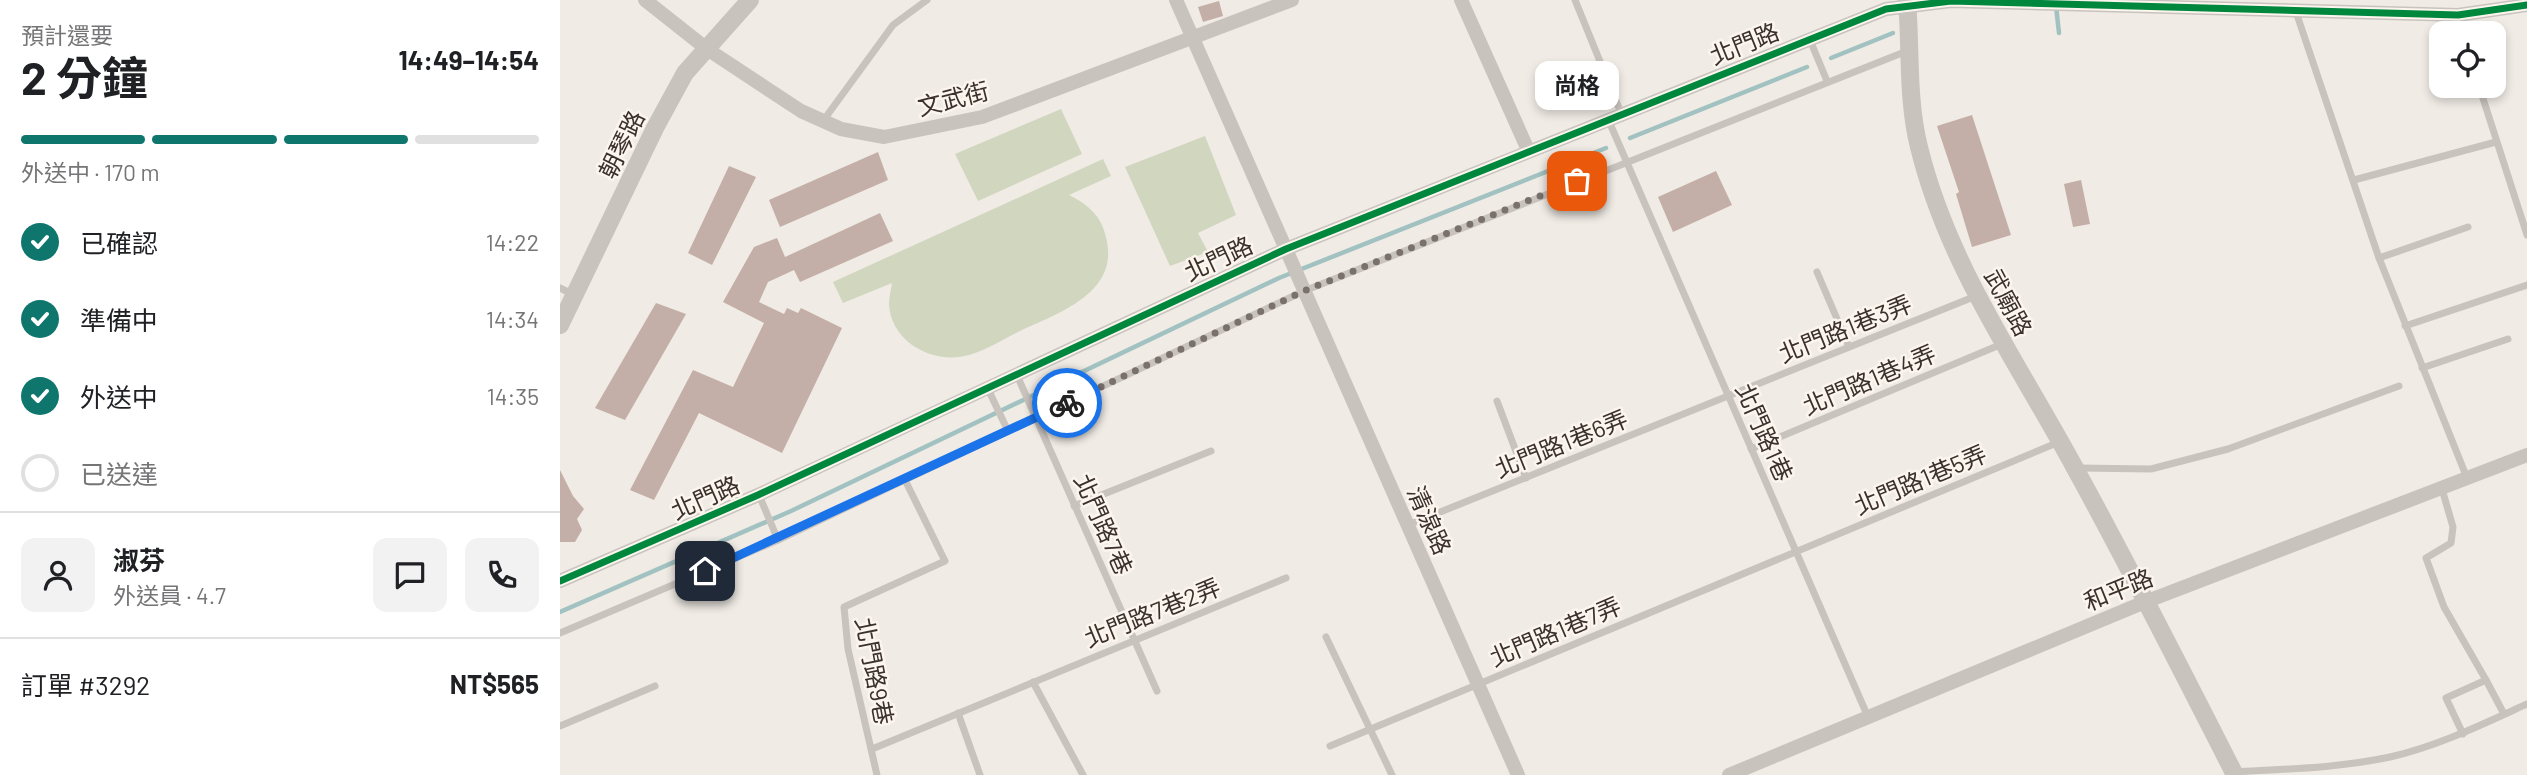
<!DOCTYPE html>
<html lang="zh-TW">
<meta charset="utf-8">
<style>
:root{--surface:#fff;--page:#f2f2f2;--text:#202124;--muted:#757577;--line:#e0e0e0;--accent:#0f766e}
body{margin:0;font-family:Barlow,"Noto Sans TC",sans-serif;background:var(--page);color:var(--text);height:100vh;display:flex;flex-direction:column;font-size:26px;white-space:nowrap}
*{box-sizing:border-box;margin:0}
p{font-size:23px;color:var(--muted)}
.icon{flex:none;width:38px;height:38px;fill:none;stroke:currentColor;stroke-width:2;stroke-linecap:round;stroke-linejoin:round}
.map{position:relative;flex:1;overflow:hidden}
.sheet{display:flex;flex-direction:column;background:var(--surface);width:560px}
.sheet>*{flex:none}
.buttons{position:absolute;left:1869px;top:21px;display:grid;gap:14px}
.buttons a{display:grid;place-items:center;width:77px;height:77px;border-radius:14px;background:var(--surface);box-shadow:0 4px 10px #0003;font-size:35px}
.pin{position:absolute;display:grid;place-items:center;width:60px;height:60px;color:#fff;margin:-30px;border-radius:14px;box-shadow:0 4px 10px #0006}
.courier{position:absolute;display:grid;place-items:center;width:70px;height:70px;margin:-35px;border:5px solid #1a73e8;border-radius:50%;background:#fff;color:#222;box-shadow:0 2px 9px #0007}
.bubble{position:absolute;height:49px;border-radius:14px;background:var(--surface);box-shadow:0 4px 10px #0003;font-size:23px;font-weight:700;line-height:49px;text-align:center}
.headline em{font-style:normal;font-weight:700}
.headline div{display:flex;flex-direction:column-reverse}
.headline{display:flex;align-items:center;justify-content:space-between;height:119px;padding:0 21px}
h1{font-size:46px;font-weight:700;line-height:52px}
.bar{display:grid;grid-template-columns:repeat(4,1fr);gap:10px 7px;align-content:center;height:84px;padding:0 21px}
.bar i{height:9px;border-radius:5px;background:var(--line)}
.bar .on{background:var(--accent)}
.bar p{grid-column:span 4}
.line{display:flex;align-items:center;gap:18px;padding:0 21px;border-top:2px solid var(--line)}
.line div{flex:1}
.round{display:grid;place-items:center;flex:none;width:74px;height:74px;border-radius:14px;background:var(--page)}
ol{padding:0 21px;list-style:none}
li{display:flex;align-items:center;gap:21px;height:77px}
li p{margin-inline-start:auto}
li .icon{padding:7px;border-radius:50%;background:var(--accent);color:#fff;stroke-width:4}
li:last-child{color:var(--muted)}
li i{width:38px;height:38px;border:4px solid var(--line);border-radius:50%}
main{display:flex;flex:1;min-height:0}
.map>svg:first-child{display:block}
.green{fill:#d1d6bf}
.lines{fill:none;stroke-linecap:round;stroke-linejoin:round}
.stream{stroke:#a1c2c1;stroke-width:4.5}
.building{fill:#c3afa7}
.service{stroke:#c9c3be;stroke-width:7}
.minor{stroke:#c9c3be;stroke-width:14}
.tertiary{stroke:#c9c3be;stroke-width:18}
.cycleway-casing{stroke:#fbf5ee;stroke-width:11}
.cycleway{stroke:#00873e;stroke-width:7}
.done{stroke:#7a716c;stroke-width:7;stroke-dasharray:0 12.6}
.route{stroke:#1a73e8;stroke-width:9}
.labels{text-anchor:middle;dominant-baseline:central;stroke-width:5;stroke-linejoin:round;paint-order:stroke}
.street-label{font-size:24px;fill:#3b302b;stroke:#fbf5ee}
</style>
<main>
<section class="sheet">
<div class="headline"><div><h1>2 分鐘</h1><p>預計還要</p></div><em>14:49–14:54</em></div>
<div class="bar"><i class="on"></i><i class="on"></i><i class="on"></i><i></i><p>外送中 · 170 m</p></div>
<ol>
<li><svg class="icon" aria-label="check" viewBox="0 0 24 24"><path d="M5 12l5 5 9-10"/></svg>已確認<p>14:22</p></li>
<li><svg class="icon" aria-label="check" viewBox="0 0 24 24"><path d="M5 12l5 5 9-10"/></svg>準備中<p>14:34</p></li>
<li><svg class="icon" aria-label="check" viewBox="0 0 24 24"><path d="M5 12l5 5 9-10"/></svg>外送中<p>14:35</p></li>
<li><i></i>已送達</li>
</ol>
<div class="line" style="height:126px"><a class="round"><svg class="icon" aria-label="person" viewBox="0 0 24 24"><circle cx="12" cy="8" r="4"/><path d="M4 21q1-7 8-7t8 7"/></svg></a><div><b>淑芬</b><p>外送員 · 4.7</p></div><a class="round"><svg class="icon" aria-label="chat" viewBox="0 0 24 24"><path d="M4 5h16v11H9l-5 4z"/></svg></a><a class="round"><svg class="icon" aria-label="phone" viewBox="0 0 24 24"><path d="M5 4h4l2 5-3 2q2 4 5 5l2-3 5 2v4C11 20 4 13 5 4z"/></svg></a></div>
<div class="line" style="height:91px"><div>訂單 #3292</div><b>NT$565</b></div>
</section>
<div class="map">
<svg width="1967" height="775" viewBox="0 0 1967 775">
<rect width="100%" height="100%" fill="#f0ebe5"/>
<!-- green -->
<g class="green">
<path d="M 501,109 L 522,154 L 418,201 L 395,154 Z"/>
<path d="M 645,136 L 676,215 L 638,233 L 648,252 L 610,266 L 565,167 Z"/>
<path d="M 543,159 L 551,176 L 509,195 C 531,206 543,218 547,242 C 557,293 499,313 462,330 C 445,338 427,350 409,355 C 374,365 331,343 329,304 C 329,297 331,290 332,283 L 283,303 L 273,282 Z"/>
</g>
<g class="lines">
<!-- stream -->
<g class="stream">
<path d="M 1496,6 L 1499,33"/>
<path d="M 1271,58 L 1333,33"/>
<path d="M 1070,138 L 1247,67"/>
<path d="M 0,612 L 231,511 L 719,278 L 1046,148"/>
</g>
</g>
<!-- building -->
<g class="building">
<path d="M 659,1 L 663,16 L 643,22 L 638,7 Z"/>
<path d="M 1412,115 L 1451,235 L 1412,247 L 1396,194 L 1399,192 L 1377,126 Z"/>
<path d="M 318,152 L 328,180 L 220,227 L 209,200 Z"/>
<path d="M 169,166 L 196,177 L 152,265 L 128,253 Z"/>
<path d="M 1156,171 L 1172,205 L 1113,232 L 1098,197 Z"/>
<path d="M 1521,180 L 1530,224 L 1513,227 L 1504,184 Z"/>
<path d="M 320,213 L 333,241 L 240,282 L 234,270 L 208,282 L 199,302 L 224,314 L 227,308 L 238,313 L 241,308 L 282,328 L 222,453 L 139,413 L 94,500 L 70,490 L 133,370 L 173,387 L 204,323 L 163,302 L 194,247 L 217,238 L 225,257 Z"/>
<path d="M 96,303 L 126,314 L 65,420 L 35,408 Z"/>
<path d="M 0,470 L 13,496 L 24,509 L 17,519 L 22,530 L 15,542 L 0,542 Z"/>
</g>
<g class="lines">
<!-- service -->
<g class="service">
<path d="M 1015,0 L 1061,113"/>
<path d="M 1736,12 L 1819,258 L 1907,478"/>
<path d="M 1898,15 L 1903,33"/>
<path d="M 1250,40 L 1267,81"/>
<path d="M 1919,86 L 1967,235"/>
<path d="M 1048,119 L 1308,717"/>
<path d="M 263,121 L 333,25 L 367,0"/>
<path d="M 1794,180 L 1936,142"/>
<path d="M 1819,258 L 1908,227"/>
<path d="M 1257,272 L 1289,347"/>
<path d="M 0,288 L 14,295"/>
<path d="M 1845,326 L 1967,285"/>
<path d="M 1862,368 L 1948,339"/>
<path d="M 456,373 L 597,691"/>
<path d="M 427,387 L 448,431"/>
<path d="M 937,401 L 966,478"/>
<path d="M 1191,449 L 1442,344"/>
<path d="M 1518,468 L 1591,469 L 1668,449 L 1839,386"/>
<path d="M 1882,489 L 1893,527 L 1891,543 L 1866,558 L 1884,607 L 1926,680 L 1886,698 L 1903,734"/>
<path d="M 199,495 L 218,540"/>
<path d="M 514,506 L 651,451"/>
<path d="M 848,525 L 1416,296"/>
<path d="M 0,633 L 218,540 L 744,291 L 1347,51"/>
<path d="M 766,637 L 832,775"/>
<path d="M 1926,680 L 1944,714"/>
<path d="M 473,682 L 523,775"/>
<path d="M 398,713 L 420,775"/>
<path d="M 0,726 L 95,686"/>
<path d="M 770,746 L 1499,442"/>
<path d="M 312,749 L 726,578"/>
<path d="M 1674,772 C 1726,769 1779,768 1830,757 C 1878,746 1923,724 1967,704"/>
<path d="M 317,775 L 288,649 L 284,607 L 385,561 L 345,480"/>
</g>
<!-- minor -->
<g class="minor">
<path d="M 85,0 L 147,49 L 241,111 L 281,129 L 324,137 L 422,117 L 732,0"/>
<path d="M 616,0 L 958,775"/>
<path d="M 901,0 L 968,150"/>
<path d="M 0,581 L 198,495 L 726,249 L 1326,9 L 1391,1 L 1898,15 L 1967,5"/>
<path d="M 1169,775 L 1585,602 L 1967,455"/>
</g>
<!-- tertiary -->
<g class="tertiary">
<path d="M 1347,0 C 1351,48 1347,100 1359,147 C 1388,266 1459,364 1516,470 C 1571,570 1623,673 1675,775"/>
<path d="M 0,325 L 95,128 L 125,73 L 190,0"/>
</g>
<!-- cycleway casing -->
<g class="cycleway-casing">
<path id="cycleway" d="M 0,581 L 198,495 L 726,249 L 1326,9 L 1391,1 L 1898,15 L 1967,5"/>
</g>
<!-- cycleway -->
<use href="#cycleway" class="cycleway"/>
</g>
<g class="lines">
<!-- done -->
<path class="done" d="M 507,403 L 744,291 L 1017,181"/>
<!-- route -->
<path class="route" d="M 145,571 L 507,403"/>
</g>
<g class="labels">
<!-- street labels -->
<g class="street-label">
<text transform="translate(1184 43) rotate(-22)">北門路</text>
<text transform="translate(393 98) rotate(-14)">文武街</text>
<text transform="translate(61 144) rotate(-64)">朝琴路</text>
<text transform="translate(658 258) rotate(-25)">北門路</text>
<text transform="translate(1449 302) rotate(62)">武廟路</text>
<text transform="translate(1285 328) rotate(-22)">北門路1巷3弄</text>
<text transform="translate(1309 379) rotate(-23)">北門路1巷4弄</text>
<text transform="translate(1205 432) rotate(66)">北門路1巷</text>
<text transform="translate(1001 443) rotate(-22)">北門路1巷6弄</text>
<text transform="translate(1360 479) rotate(-23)">北門路1巷5弄</text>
<text transform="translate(145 497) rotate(-24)">北門路</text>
<text transform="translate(870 520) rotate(66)">清湶路</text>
<text transform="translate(544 524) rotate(66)">北門路7巷</text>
<text transform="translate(1558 589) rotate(-22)">和平路</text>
<text transform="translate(592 612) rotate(-22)">北門路7巷2弄</text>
<text transform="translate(995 631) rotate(-23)">北門路1巷7弄</text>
<text transform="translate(315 671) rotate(79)">北門路9巷</text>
</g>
</g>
</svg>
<div class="buttons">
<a><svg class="icon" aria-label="locate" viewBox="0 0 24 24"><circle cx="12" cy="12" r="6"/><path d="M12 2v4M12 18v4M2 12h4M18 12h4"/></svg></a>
</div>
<div class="pin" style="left:1017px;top:181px;background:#ea580c"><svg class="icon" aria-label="bag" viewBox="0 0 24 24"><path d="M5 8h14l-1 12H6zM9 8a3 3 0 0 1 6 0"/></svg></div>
<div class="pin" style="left:145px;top:571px;background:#1f2937"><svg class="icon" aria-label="home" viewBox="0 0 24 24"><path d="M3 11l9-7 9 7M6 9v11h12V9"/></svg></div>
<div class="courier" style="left:507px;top:403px"><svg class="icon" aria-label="bike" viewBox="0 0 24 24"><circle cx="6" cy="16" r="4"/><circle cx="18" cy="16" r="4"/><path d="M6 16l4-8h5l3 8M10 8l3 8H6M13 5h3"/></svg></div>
<div class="bubble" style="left:975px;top:61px;width:84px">尚格</div>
</div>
</main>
